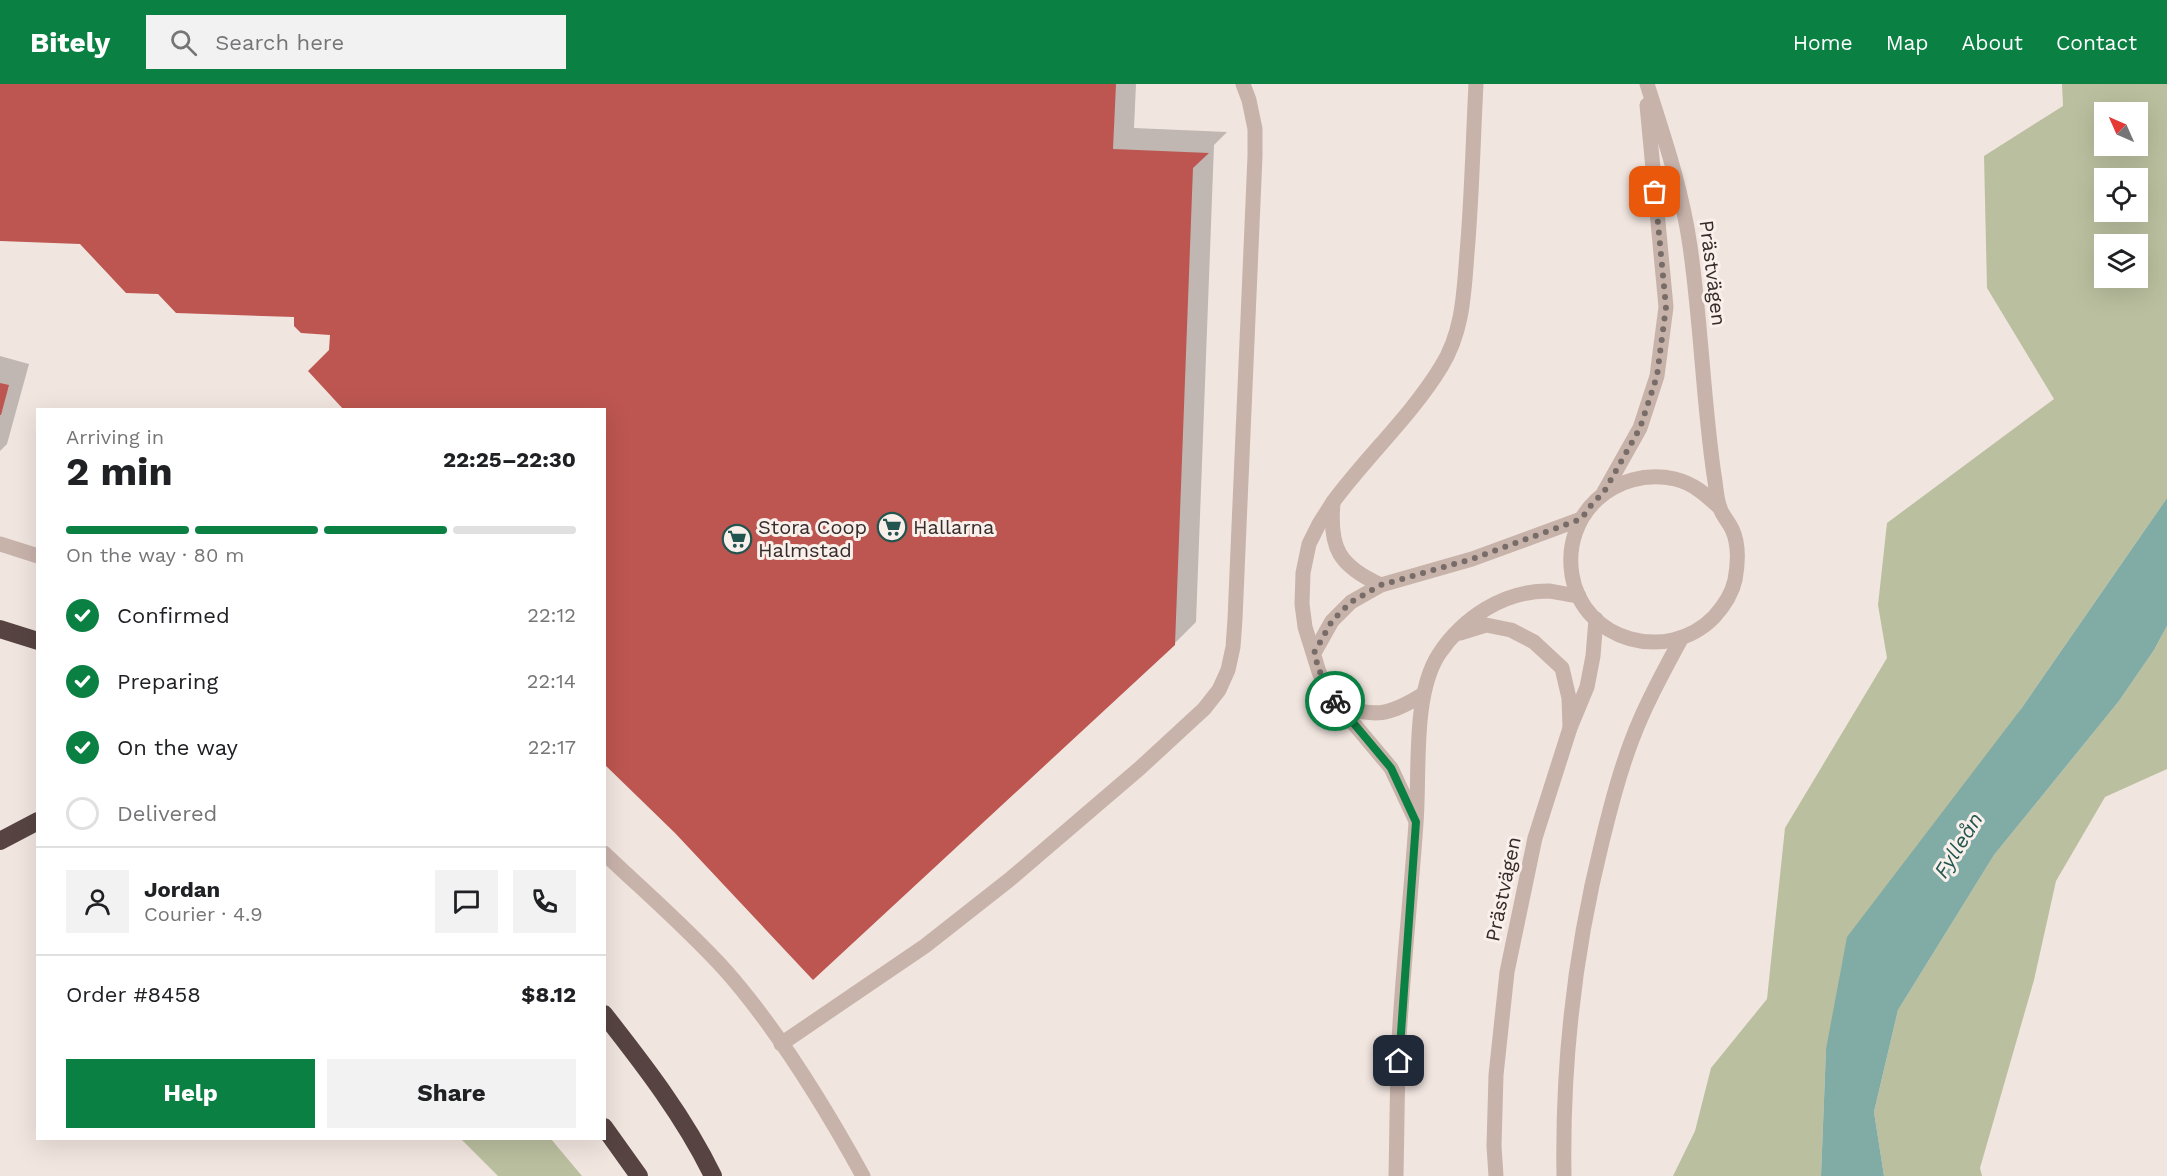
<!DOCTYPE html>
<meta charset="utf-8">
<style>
:root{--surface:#fff;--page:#f2f2f2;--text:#202124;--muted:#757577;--line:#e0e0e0;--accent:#0b8043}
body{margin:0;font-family:"Work Sans",sans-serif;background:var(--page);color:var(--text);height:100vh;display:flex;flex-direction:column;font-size:22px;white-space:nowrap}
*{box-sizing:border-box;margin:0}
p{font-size:20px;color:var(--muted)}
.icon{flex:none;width:33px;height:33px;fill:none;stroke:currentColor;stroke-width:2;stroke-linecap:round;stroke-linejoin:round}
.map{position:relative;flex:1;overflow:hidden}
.drawer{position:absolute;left:36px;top:324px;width:570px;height:732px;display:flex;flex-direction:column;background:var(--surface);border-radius:0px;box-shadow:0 6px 24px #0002}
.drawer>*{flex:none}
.needle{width:39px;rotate:315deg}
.controls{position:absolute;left:2094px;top:18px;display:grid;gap:12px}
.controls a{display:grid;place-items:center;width:54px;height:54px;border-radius:0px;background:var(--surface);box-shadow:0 6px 24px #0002;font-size:30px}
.pin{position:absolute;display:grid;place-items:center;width:51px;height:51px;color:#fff;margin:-26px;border-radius:12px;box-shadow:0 3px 9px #0006}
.courier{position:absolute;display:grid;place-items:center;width:60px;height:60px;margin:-30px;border:4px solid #0b8043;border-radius:50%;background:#fff;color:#222;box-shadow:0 2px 8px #0007}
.summary em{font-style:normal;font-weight:700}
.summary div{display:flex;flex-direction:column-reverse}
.summary{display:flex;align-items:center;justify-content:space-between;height:102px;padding:0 30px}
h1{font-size:39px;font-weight:700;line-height:45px}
.bar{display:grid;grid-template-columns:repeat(4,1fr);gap:9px 6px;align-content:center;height:72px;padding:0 30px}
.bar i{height:8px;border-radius:4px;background:var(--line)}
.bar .selected{background:var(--accent)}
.bar p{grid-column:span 4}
.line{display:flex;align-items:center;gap:15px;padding:0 30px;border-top:2px solid var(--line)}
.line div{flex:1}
.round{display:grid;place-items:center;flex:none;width:63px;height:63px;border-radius:0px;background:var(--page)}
ol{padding:0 30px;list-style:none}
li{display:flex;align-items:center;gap:18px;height:66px}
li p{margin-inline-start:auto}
li .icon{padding:6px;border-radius:50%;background:var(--accent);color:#fff;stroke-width:4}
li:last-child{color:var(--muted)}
li i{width:33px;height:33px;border:3px solid var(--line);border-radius:50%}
.button{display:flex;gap:12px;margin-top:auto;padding:12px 30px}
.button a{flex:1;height:69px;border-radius:0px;background:var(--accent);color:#fff;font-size:24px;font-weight:700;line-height:69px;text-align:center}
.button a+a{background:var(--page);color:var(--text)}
header{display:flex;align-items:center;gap:36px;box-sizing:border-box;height:84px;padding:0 30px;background:var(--accent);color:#fff}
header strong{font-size:28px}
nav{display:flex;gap:33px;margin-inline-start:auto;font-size:21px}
.search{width:420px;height:54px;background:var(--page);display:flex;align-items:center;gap:15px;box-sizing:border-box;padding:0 21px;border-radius:0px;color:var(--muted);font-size:22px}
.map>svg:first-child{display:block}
.green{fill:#babf9f;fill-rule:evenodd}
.water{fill:#80aca5}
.shadow{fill:#0003}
.building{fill:#bd5650}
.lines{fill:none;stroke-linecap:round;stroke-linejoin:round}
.service{stroke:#c8b3ab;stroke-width:15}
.minor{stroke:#c8b3ab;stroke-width:15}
.tertiary{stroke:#c8b3ab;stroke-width:15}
.motorway{stroke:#574442;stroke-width:18}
.done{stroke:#786c69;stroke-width:6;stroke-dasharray:0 10.8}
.route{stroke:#0b8043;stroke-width:8}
.labels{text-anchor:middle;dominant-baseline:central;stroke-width:6;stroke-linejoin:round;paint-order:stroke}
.street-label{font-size:20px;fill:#372b2a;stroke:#f9f0eb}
.poi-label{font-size:20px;fill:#372b2a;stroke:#f9f0eb;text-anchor:start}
.water-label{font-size:21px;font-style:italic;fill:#22554f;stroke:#f9f0eb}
</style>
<header>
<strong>Bitely</strong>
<div class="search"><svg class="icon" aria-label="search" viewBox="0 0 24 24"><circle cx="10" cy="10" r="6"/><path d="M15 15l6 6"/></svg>Search here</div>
<nav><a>Home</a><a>Map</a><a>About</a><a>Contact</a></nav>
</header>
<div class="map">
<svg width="2167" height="1092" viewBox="0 0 2167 1092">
<rect width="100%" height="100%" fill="#f1e5df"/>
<!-- green -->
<g class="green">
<path d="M 2062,0 L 2167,0 L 2167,414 L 2021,625 L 1826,965 L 1821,1092 L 1673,1092 L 1695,1047 L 1711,984 L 1767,915 L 1785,744 L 1887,574 L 1878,521 L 1887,439 L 2054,315 L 1987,204 L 1984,72 L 2063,22 ZM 2104,28 L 2138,28 L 2138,62 L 2104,62 ZM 2104,94 L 2138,94 L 2138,128 L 2104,128 ZM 2104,160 L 2138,160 L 2138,194 L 2104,194 Z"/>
<path d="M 2167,542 L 2167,685 L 2105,713 L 2056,797 L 2034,896 L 1980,1084 L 1982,1092 L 1884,1092 L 1874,1028 L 1898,926 L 1994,771 L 2119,617 L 2154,566 Z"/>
<path d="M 461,1055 L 551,1055 L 582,1092 L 498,1092 Z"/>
</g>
<!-- water -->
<path class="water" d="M 2167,414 L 2167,542 L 2154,566 L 2119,617 L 1994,771 L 1898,926 L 1874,1028 L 1884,1092 L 1821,1092 L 1826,965 L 1847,853 L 2021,625 Z"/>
<!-- shadow -->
<g class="shadow">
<path d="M 0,0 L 1136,0 L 1134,44 L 1227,48 L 1214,61 L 1196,538 L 1174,560 L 604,326 L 331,266 L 332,249 L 296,232 L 159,209 L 81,159 L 0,156 Z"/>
<path d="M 0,272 L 29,280 L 7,360 L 0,367 Z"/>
</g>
<!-- building -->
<g class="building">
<path d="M 0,0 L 1116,0 L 1113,65 L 1209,69 L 1193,84 L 1175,561 L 813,896 L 675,749 L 604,680 L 604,326 L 344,326 L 308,287 L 329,266 L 330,251 L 301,249 L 294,242 L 294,233 L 176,229 L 158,210 L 126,209 L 80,160 L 0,157 Z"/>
<path d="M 0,299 L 9,301 L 1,331 L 0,331 Z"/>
</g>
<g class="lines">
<!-- service -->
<g class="service">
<path d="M 1333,418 C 1367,372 1411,332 1441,283 C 1463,248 1464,208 1467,169 C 1472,112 1473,56 1476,0"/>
<path d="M 781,960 L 925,862 L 1009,796 L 1140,684 L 1204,625 L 1219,606 L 1228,586 L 1233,563 L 1235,535 L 1255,72 L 1255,45 L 1249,16 L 1243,0"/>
</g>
<!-- minor -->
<g class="minor">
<path d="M 1333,418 L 1319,440 L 1309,460 L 1303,489 L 1302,520 L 1305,543 L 1319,588 L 1328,609 L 1391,684 L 1415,735"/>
<path d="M 1333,419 C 1329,464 1339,482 1381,501"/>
<path d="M 0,460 L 38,472"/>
<path d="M 1460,549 L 1486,541 L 1511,546 L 1534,558 L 1562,584 L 1569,614 L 1570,644"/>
<path d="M 1314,569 L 1332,537 L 1351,518 L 1381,501 L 1472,475 L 1581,435"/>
<path d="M 1339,622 C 1377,633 1388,632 1422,611"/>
<path d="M 604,769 C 645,808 688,845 726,887 C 778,946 825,1023 863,1092"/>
<path d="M 1396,1092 C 1397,1047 1397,1001 1399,956 C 1403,884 1411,811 1416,739 C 1420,690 1412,611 1439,570 C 1463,534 1503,507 1548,507 C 1558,508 1569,511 1579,512"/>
</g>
<!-- tertiary -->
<g class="tertiary">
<path d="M 1647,0 C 1664,53 1682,106 1690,162 C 1701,238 1703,315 1714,391 C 1716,401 1716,414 1720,424 C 1722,431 1728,437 1732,445 C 1739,460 1738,480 1735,496 C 1732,510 1723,523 1714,533 C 1668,580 1583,558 1572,491 C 1562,430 1615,382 1675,395 C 1693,399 1706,411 1719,423"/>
<path d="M 1604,408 L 1640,344 L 1657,292 L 1666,223 L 1647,21"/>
<path d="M 1496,1092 L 1494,1062 L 1496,991 L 1507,888 L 1535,754 L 1570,644 L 1587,603 L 1593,572 L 1596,535"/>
<path d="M 1564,1092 C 1562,977 1574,870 1602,758 C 1612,717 1623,675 1640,636 C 1652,608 1667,581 1681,555"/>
</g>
<!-- motorway -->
<g class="motorway">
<path d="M 0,545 L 38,557"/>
<path d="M 0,757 L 38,737"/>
<path d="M 604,930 C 644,981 685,1034 713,1092"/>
<path d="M 604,1043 L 639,1092"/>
</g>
</g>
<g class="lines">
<!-- done -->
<path class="done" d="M 1335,617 C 1324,602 1319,586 1314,569 L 1332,537 L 1351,518 L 1381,501 L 1472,475 L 1581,435 L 1592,420 L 1604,408 L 1640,344 L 1657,292 L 1666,223 L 1655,108"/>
<!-- route -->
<path class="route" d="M 1335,617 L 1391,684 L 1416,738 L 1399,977"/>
</g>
<!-- icons -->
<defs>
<g id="supermarket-ring" transform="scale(1.5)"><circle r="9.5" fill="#f9f0eb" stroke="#22554f" stroke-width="1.5"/><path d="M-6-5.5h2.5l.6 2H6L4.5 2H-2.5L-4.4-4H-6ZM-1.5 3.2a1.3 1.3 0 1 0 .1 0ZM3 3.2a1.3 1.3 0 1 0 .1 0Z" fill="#22554f"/></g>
</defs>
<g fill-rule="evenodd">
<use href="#supermarket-ring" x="892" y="443"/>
<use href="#supermarket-ring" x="737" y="455"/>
</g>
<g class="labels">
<!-- street labels -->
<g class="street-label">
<text transform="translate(1713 189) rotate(83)">Prästvägen</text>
<text transform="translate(1503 805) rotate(-78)">Prästvägen</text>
</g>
<!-- poi labels -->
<g class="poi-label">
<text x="758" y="443">Stora Coop<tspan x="758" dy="23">Halmstad</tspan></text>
<text x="913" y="443">Hallarna</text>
</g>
<!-- water labels -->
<g class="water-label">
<text transform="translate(1958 761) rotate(-58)">Fylleån</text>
</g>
</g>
</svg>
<div class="controls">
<a><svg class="needle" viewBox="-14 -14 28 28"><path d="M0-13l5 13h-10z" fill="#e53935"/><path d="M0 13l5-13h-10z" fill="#757577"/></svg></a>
<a><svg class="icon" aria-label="locate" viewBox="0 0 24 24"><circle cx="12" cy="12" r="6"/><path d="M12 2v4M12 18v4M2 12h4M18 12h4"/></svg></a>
<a><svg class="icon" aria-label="layers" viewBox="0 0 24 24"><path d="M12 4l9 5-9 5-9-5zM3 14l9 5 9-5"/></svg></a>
</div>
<div class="pin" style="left:1655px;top:108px;background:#ea580c"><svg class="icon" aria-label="bag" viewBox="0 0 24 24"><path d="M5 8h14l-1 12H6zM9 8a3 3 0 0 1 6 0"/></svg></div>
<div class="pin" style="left:1399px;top:977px;background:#1f2937"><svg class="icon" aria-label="home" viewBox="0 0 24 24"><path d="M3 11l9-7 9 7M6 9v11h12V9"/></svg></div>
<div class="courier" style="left:1335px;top:617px"><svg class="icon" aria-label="bike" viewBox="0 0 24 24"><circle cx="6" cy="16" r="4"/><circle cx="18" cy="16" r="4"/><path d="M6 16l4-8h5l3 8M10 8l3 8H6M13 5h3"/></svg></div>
<section class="drawer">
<div class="summary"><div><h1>2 min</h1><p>Arriving in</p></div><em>22:25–22:30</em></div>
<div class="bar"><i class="selected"></i><i class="selected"></i><i class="selected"></i><i></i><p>On the way · 80 m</p></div>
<ol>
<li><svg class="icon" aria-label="check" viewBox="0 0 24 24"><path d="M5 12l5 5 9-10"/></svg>Confirmed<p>22:12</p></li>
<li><svg class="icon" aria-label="check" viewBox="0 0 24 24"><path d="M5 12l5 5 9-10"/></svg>Preparing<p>22:14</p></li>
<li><svg class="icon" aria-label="check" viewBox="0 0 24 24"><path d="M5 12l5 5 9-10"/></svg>On the way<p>22:17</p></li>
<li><i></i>Delivered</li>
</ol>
<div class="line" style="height:108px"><a class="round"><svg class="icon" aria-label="person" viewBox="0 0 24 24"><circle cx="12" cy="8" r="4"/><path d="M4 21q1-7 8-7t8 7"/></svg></a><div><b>Jordan</b><p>Courier · 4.9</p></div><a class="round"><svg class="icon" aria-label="chat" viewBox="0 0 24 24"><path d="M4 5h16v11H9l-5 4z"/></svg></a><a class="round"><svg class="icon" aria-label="phone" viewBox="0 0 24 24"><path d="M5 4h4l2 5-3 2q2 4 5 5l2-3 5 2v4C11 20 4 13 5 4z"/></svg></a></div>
<div class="line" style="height:78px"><div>Order #8458</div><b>$8.12</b></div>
<div class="button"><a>Help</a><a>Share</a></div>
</section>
</div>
